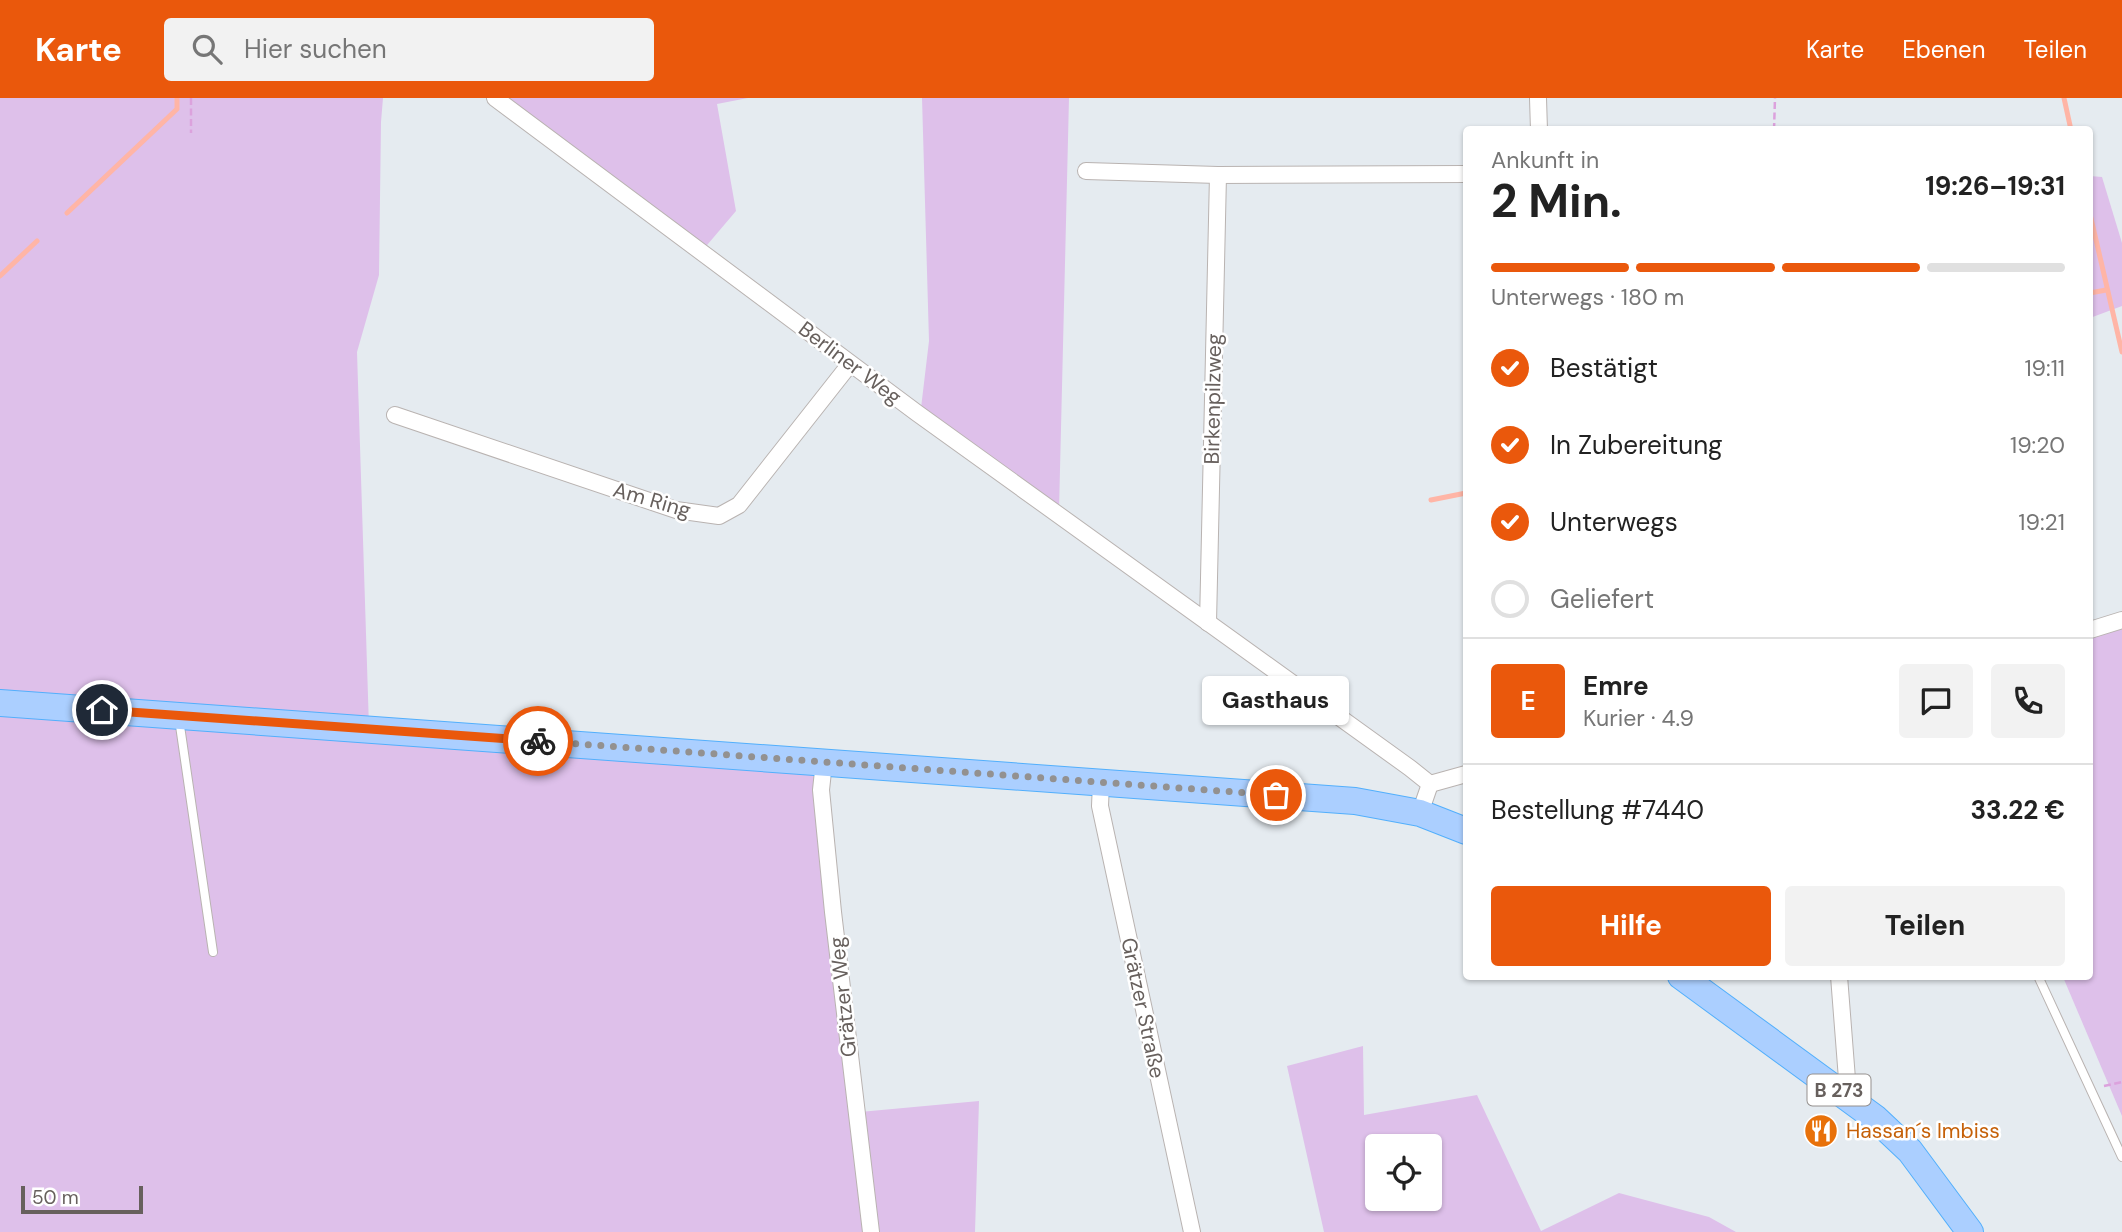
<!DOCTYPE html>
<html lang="de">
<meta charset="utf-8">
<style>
:root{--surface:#fff;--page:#f2f2f2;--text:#222;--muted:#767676;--line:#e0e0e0;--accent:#ea580c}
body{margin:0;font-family:"DM Sans",sans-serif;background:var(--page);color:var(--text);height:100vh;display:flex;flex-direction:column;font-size:26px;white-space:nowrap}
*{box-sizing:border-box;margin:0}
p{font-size:23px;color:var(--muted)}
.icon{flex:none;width:38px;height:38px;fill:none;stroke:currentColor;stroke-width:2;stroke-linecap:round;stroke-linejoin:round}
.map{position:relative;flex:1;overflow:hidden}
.panel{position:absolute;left:1463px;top:28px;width:630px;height:854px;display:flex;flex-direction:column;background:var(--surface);border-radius:7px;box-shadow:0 2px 5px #0004}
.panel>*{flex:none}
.tools{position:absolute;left:1365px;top:1036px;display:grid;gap:14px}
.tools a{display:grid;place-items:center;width:77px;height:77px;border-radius:7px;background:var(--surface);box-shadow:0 2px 5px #0004;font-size:35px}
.scale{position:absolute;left:21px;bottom:18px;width:122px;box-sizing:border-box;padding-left:7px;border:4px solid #67605d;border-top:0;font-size:19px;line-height:24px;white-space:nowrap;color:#67605d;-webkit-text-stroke:5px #fff;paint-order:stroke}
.pin{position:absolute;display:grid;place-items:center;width:60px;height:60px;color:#fff;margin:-30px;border:4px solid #fff;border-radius:50%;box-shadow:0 2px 7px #0007}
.courier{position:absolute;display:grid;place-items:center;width:70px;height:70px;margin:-35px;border:5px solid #ea580c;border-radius:50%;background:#fff;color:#222;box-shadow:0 2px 9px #0007}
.bubble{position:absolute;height:49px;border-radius:7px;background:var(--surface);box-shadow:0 2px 5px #0004;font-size:23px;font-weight:700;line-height:49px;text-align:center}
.summary em{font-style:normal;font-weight:700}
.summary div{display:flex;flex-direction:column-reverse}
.summary{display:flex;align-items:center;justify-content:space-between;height:119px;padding:0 28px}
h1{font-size:46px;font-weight:700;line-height:52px}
.bar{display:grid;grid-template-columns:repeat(4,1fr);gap:10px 7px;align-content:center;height:84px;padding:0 28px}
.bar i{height:9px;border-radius:5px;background:var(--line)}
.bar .selected{background:var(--accent)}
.bar p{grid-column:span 4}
.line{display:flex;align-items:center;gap:18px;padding:0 28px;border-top:2px solid var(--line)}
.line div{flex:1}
.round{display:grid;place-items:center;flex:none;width:74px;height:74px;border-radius:7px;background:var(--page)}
ol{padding:0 28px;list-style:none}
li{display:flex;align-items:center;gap:21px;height:77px}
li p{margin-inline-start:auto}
li .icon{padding:7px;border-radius:50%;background:var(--accent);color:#fff;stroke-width:4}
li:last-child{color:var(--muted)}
li i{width:38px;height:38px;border:4px solid var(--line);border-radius:50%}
.cta{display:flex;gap:14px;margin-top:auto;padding:14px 28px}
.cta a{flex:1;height:80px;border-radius:7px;background:var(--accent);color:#fff;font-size:28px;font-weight:700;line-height:80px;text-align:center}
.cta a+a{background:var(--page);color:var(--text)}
header{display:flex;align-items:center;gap:42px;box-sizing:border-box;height:98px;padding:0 35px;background:var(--accent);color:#fff}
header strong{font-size:33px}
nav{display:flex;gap:38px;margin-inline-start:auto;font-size:24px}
.search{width:490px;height:63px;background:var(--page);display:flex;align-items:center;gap:18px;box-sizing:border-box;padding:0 24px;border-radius:7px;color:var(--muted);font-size:26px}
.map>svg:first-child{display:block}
.green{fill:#dec0ea;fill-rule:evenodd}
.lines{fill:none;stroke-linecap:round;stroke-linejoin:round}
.stream{stroke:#ffb5a6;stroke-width:5}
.lane-casing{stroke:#b9b3b1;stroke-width:10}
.street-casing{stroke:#b9b3b1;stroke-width:18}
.primary-casing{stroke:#52affc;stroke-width:28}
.path{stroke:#dca2dd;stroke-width:2.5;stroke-dasharray:7 3.5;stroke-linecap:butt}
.lane{stroke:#fff;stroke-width:8}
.street{stroke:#fff;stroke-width:16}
.primary{stroke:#abcfff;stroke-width:26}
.done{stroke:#939190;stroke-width:7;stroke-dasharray:0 12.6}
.route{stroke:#ea580c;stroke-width:9}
.labels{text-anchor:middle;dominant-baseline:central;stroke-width:5;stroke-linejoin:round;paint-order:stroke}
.shield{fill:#fff;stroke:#95908e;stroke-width:2}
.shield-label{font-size:19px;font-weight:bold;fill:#67605d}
.street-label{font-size:21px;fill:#67605d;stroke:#fff}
.food-label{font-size:21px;fill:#c56008;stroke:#fff;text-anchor:start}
</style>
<header>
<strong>Karte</strong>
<div class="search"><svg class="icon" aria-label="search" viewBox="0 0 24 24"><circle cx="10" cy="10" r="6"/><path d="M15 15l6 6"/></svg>Hier suchen</div>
<nav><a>Karte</a><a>Ebenen</a><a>Teilen</a></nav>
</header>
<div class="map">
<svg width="2122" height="1134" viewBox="0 0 2122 1134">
<rect width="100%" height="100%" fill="#e5ebf0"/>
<!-- green -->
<g class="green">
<path d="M 0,0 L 383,0 L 381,24 L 379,177 L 357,254 L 369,629 L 813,668 L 849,1015 L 979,1003 L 975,1134 L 0,1134 Z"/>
<path d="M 500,0 L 748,0 L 717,6 L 736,113 L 702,153 Z"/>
<path d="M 922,0 L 1069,0 L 1059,413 L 921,310 L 929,243 Z"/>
<path d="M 2090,78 L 2102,79 L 2122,145 L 2122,208 L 2090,220 Z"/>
<path d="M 2122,517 L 2122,1018 L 2063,879 L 2090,878 L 2090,525 Z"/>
<path d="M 1363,948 L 1364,1017 L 1477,997 L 1541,1133 L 1619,1095 L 1709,1119 L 1736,1134 L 1324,1134 L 1287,968 ZM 1377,1048 L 1430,1048 L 1430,1101 L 1377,1101 Z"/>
</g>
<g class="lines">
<!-- stream -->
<g class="stream">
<path d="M 2064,0 L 2071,32"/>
<path d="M 67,115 L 177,11 L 177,0"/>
<path d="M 2090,116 L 2122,254"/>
<path d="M 0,178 L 37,143"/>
<path d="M 2090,195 L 2106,192"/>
<path d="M 1431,402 L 1466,395"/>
</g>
<!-- lane casing -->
<g class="lane-casing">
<g id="lane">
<path d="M 179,621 L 213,854"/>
<path d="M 2038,878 L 2122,1059"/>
</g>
</g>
<!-- street casing -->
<g class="street-casing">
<g id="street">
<path d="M 495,0 L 917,315 L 1410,670 L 1430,686 L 1420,715"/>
<path d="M 1538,0 L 1539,32"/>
<path d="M 1086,73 L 1218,77"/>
<path d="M 395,317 L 676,412 L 719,418 L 739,407 L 850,266"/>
<path d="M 1208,525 L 1218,77 L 1466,76"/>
<path d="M 2090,532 L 2122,522"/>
<path d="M 824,664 L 821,692 L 833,814 L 871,1134"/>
<path d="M 1101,685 L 1100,708 L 1192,1134"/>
<path d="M 1430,686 L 1466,676"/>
<path d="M 1839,878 L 1847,981 L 1839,992"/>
</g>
</g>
<!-- primary casing -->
<g class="primary-casing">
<g id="primary">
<path d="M 0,605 L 1355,703 L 1420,715 L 1466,733"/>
<path d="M 1681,878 L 1875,1020 L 1910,1053 L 1970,1134"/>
</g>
</g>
<!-- path -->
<g class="path">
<path d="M 191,0 L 191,35"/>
<path d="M 1774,32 L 1775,0"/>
<path d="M 2104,988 L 2122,984"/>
</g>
<!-- lane -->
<use href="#lane" class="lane"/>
<!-- street -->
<use href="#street" class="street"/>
<!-- primary -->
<use href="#primary" class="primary"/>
</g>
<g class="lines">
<!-- done -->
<path class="done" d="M 538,643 L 1276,697"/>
<!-- route -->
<path class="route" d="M 102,612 L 538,643"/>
</g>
<!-- icons -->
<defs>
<g id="restaurant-disc" transform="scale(1.75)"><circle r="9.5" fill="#e8710a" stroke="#fff"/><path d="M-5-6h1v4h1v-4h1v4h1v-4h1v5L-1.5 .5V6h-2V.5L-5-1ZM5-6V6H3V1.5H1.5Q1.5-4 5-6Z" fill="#fff"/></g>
</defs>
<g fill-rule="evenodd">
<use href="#restaurant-disc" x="1821" y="1033"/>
</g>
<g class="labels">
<!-- shield labels -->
<rect class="shield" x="1807.5" y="976.5" width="63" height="31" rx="5"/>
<g class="shield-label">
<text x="1839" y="992">B 273</text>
</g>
<!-- street labels -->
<g class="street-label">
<text transform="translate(850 265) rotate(37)">Berliner Weg</text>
<text transform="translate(1213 301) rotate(-89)">Birkenpilzweg</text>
<text transform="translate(652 402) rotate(16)">Am Ring</text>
<text transform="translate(843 899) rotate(-96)">Grätzer Weg</text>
<text transform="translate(1143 910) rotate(78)">Grätzer Straße</text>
</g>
<!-- food labels -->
<g class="food-label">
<text x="1846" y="1033">Hassan´s Imbiss</text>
</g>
</g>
</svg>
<div class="tools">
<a><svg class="icon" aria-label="locate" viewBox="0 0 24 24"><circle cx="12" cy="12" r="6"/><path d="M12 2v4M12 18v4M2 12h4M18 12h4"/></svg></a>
</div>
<div class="scale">50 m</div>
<div class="pin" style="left:1276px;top:697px;background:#ea580c"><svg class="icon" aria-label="bag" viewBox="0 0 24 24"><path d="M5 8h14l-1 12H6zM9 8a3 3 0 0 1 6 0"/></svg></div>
<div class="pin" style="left:102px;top:612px;background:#1f2937"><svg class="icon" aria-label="home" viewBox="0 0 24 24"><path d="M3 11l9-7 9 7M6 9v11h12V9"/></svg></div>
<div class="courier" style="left:538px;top:643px"><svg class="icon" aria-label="bike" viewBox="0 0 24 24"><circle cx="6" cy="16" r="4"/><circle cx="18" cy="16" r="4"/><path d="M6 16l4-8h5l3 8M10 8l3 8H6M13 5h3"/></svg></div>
<div class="bubble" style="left:1202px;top:578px;width:147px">Gasthaus</div>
<section class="panel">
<div class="summary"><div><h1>2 Min.</h1><p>Ankunft in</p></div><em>19:26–19:31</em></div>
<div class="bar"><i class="selected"></i><i class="selected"></i><i class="selected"></i><i></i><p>Unterwegs · 180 m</p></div>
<ol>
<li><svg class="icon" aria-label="check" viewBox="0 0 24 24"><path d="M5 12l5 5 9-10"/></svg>Bestätigt<p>19:11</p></li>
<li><svg class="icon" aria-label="check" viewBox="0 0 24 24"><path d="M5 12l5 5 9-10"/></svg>In Zubereitung<p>19:20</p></li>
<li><svg class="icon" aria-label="check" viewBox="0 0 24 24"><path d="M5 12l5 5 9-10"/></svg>Unterwegs<p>19:21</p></li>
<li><i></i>Geliefert</li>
</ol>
<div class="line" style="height:126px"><b class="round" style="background:var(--accent);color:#fff">E</b><div><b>Emre</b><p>Kurier · 4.9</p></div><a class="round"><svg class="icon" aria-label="chat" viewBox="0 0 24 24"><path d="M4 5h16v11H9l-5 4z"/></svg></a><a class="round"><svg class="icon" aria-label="phone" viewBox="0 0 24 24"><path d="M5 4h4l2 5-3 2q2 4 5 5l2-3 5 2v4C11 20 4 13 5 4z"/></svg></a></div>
<div class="line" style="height:91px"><div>Bestellung #7440</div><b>33.22 €</b></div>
<div class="cta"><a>Hilfe</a><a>Teilen</a></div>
</section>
</div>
